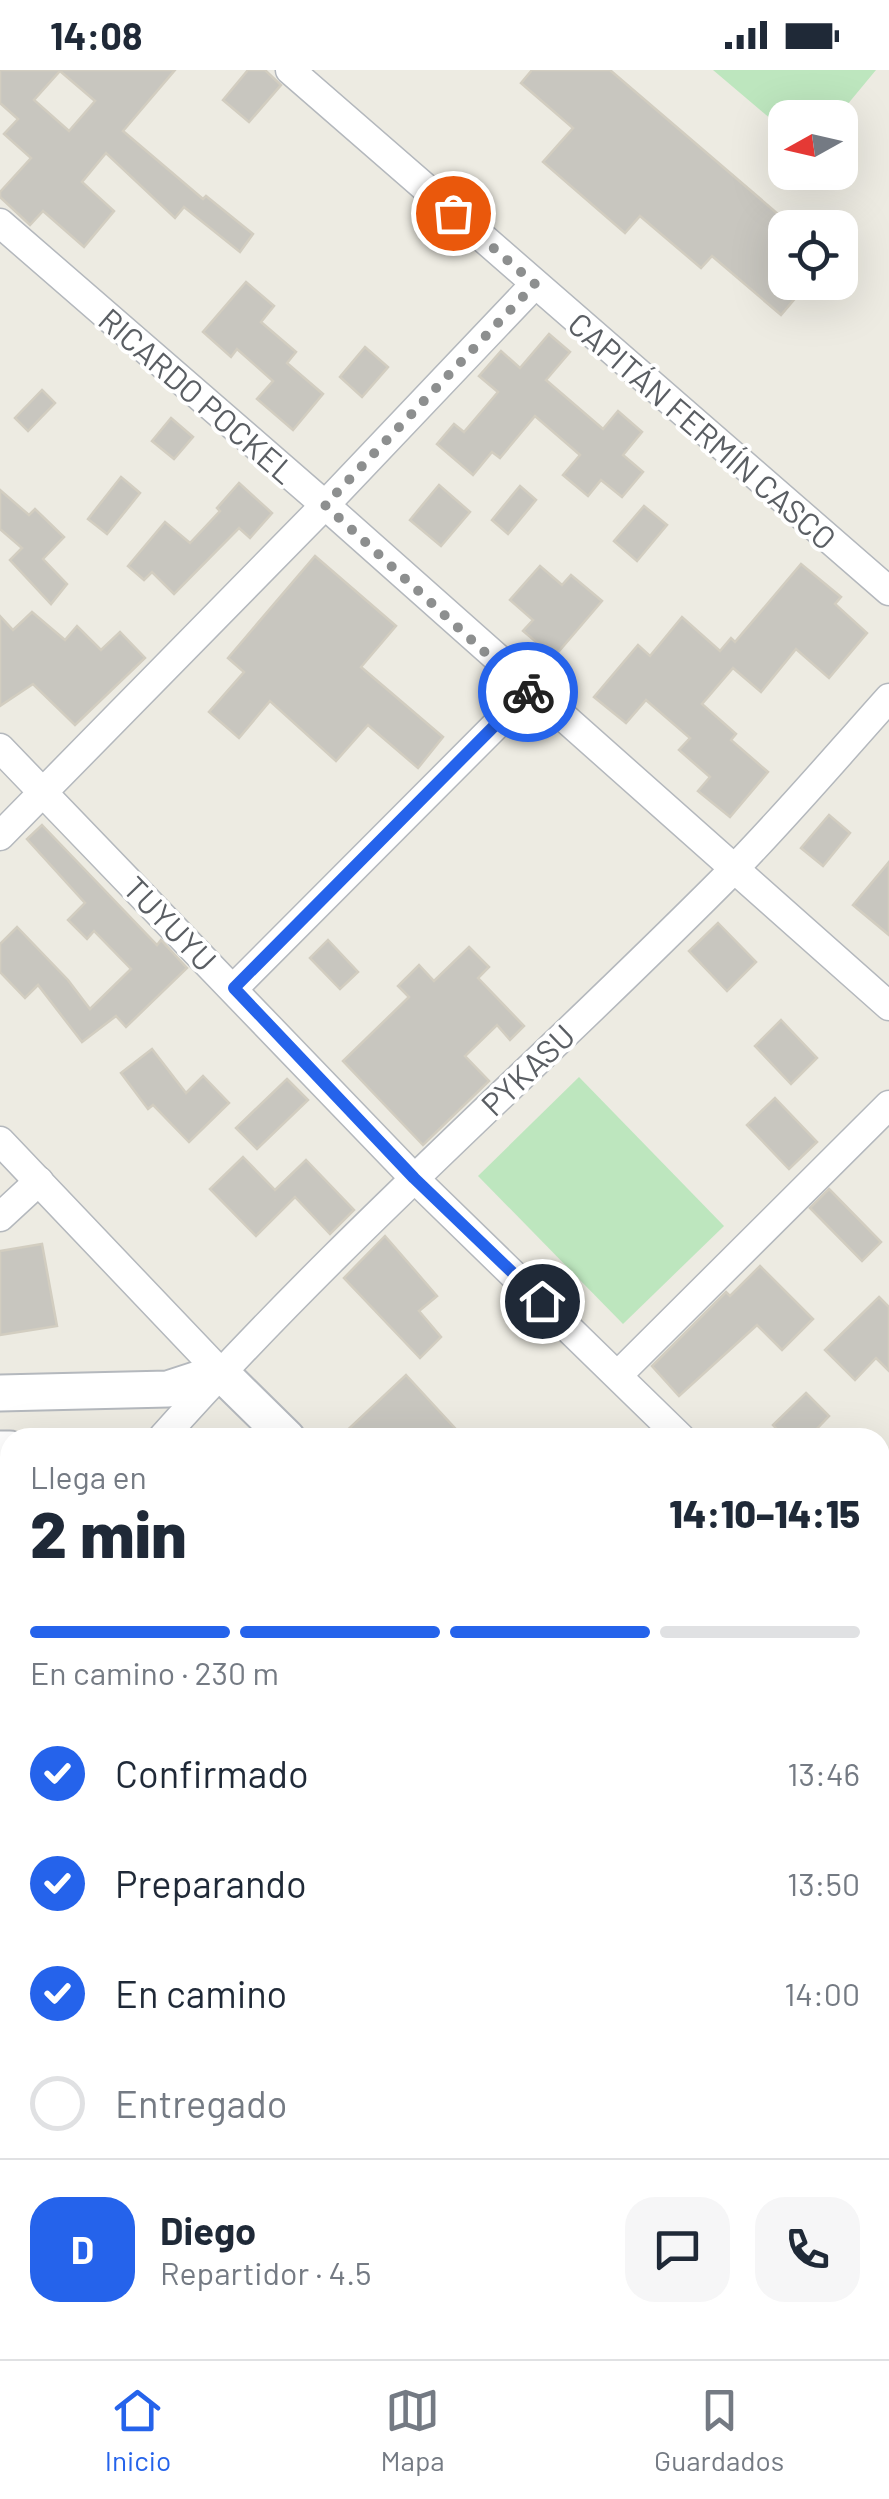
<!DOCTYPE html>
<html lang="es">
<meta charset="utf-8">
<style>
:root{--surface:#fff;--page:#f6f6f7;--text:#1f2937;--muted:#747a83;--line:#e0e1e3;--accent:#2563eb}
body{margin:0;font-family:Barlow,sans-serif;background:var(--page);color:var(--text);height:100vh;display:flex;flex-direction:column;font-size:38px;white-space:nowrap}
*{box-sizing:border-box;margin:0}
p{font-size:32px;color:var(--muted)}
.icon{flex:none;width:55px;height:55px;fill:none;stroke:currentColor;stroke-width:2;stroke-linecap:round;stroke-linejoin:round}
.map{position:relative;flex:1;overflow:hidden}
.details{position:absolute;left:0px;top:1358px;width:890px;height:932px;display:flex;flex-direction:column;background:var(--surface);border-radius:30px 30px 0 0;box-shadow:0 10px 40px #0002}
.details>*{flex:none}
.needle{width:65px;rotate:262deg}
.fabs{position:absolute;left:768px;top:30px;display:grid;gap:20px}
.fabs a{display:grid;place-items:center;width:90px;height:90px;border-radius:20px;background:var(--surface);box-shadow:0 10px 40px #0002;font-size:50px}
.pin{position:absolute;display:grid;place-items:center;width:85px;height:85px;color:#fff;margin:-42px;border:5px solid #fff;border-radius:50%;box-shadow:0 2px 10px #0007}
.courier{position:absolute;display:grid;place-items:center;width:100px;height:100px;margin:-50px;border:8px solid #2563eb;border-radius:50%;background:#fff;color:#222;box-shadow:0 2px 12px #0007}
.overview em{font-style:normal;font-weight:800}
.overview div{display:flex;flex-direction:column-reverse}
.overview{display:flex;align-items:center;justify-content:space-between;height:170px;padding:0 30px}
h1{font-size:65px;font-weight:800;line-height:75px}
.bar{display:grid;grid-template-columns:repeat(4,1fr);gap:15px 10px;align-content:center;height:120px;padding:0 30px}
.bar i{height:12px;border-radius:8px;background:var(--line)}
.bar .on{background:var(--accent)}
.bar p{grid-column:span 4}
.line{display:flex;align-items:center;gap:25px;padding:0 30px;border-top:2px solid var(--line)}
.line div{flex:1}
.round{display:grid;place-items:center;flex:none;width:105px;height:105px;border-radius:30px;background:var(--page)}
ol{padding:0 30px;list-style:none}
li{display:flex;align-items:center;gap:30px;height:110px}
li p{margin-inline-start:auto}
li .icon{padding:10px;border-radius:50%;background:var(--accent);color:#fff;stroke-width:4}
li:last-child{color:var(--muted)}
li i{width:55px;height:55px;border:5px solid var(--line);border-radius:50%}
.status{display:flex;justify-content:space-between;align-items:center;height:70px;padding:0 50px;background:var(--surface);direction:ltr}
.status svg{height:28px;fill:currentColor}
.menu{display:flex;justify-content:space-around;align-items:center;height:140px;border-top:2px solid var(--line);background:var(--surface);font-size:28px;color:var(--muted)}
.menu a{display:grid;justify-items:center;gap:5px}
.menu .on{color:var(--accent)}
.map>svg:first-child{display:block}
.green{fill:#bde6be}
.building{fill:#c8c6bf;stroke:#d2cdc0;stroke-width:2.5;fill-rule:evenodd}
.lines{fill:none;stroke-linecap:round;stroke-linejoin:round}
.minor-casing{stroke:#b4b8bd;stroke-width:31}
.tertiary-casing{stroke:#b4b8bd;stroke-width:39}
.minor{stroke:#fff;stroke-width:28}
.tertiary{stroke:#fff;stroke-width:35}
.done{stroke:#8d8f8f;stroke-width:10;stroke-dasharray:0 18}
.route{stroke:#2563eb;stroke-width:12}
.labels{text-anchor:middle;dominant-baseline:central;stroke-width:8;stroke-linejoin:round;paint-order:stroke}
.street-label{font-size:32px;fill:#5a5e63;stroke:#fff}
</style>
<div class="status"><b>14:08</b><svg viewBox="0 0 49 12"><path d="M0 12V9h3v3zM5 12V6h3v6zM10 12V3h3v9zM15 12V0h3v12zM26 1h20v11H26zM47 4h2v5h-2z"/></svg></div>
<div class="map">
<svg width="889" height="2289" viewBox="0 0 889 2289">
<rect width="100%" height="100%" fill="#edebe2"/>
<!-- green -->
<g class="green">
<path d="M 713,0 L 876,0 L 837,47 L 785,48 L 785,61 Z"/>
<path d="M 579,1007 L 724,1156 L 623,1254 L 478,1106 Z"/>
<path d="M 401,2280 L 729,2280 L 721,2289 L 409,2289 Z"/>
</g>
<!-- building -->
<g class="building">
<path d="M 0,0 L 175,0 L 123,61 L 203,129 L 206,126 L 253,164 L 240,182 L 184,137 L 175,148 L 106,83 L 82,112 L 114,141 L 84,177 L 43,141 L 30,155 L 0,127 L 0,122 L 31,88 L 4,64 L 18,49 L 0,33 ZM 60,1 L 95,31 L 69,61 L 34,30 Z"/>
<path d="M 248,0 L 265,0 L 281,15 L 249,52 L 223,30 Z"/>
<path d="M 532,0 L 610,0 L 785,150 L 785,212 L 809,212 L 781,245 L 712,186 L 701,198 L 640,146 L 625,163 L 543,92 L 573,58 L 521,13 Z"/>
<path d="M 246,212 L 274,236 L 261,252 L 296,282 L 287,293 L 323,324 L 293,360 L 257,329 L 273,311 L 237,279 L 231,287 L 203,262 Z"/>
<path d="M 549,264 L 570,282 L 546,310 L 603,359 L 618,341 L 642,362 L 623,385 L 643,402 L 622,427 L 601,410 L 588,426 L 563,405 L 580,385 L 535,346 L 500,388 L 492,382 L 473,405 L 437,374 L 454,354 L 464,362 L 498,322 L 479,306 L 501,281 L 520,298 Z"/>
<path d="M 365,277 L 388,297 L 362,327 L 340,307 Z"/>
<path d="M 42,320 L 55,333 L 28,361 L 15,348 Z"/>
<path d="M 171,348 L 193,367 L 174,389 L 152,371 Z"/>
<path d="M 121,407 L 140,423 L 107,464 L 88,449 Z"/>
<path d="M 239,413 L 272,443 L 250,468 L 239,458 L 174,524 L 152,502 L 144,510 L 128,496 L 165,452 L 190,473 L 220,441 L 217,438 Z"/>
<path d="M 439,415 L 470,442 L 441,476 L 410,450 Z"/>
<path d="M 520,416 L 536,430 L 508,464 L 492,450 Z"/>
<path d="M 0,420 L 29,445 L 35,439 L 64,467 L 43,489 L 67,514 L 51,534 L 10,490 L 22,478 L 0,459 Z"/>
<path d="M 644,436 L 667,455 L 637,491 L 614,471 Z"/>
<path d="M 315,486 L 396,556 L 361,597 L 443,667 L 418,698 L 368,655 L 336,691 L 270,631 L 239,668 L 209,642 L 244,602 L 228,588 Z"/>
<path d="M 801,494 L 841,527 L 835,534 L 867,563 L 829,608 L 796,579 L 761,622 L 733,598 L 702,634 L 736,664 L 731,670 L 768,702 L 730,747 L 698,721 L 710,707 L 679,680 L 690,668 L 646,630 L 626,653 L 594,627 L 638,575 L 650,586 L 682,547 L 720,581 L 731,568 L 735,572 Z"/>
<path d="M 540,496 L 562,515 L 571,505 L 602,531 L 554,587 L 523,561 L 533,550 L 510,530 Z"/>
<path d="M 32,542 L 65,570 L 77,556 L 101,580 L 120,562 L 145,588 L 75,655 L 33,614 L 0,636 L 0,546 L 13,560 Z"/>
<path d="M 829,745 L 850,763 L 823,796 L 801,778 Z"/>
<path d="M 42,755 L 157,875 L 161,870 L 187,898 L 126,957 L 116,946 L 82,972 L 38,915 L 25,928 L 0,902 L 0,874 L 17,857 L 68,910 L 90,939 L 131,899 L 94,861 L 87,869 L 68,850 L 85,833 L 27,769 Z"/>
<path d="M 889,792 L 889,865 L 853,835 Z"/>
<path d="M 718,853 L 756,892 L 727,921 L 689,881 Z"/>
<path d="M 328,870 L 358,902 L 340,919 L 310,888 Z"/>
<path d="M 469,877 L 489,897 L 478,908 L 524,956 L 510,970 L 497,955 L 465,986 L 489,1011 L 423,1075 L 343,991 L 409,927 L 398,916 L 419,895 L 434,911 Z"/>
<path d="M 781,950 L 817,988 L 791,1014 L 755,976 Z"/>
<path d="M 152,979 L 186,1023 L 203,1006 L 229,1033 L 189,1072 L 153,1035 L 148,1039 L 121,1003 Z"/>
<path d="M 287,1009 L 308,1030 L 257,1079 L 236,1058 Z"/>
<path d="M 775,1028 L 817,1072 L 789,1099 L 747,1055 Z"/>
<path d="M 243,1087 L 275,1120 L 306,1090 L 354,1140 L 330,1164 L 295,1127 L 256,1166 L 210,1119 Z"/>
<path d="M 829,1119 L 881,1172 L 862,1191 L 810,1138 Z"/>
<path d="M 385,1166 L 437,1226 L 419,1241 L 441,1267 L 420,1288 L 344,1208 Z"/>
<path d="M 42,1174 L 57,1256 L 0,1265 L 0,1181 Z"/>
<path d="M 760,1196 L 813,1249 L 782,1280 L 757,1255 L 679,1326 L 652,1296 L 726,1222 L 730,1226 Z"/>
<path d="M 879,1227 L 889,1237 L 889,1301 L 876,1288 L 855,1310 L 825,1280 Z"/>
<path d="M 406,1305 L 464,1368 L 339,1368 Z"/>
<path d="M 806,1323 L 829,1346 L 808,1368 L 785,1368 L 773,1355 Z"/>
</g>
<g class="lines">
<!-- minor casing -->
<g class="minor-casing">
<g id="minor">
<path d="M 290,0 L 889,521"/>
<path d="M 0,153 L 325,435 L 889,936"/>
<path d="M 0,678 L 414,1108 L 681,1368"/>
<path d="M 0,766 L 325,435 L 535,214"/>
<path d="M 234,918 L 530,621"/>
<path d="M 0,1071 L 220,1302"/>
<path d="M 0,1147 L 39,1111"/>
<path d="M 618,1305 L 889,1035"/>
<path d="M 162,1368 C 340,1168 543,992 731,802 C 786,746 837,686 889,628"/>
<path d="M 880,1426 L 889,1417"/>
<path d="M 0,1527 L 10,1517"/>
<path d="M 880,1570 L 889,1579"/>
<path d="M 0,1921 L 10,1932"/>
<path d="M 880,2188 L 889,2179"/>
<path d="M 351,2280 L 359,2289"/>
<path d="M 0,2285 L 10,2276"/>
<path d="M 778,2289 L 787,2280"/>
</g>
</g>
<!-- tertiary casing -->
<g class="tertiary-casing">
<g id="tertiary">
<path d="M 0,1323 L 168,1319 L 220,1302 L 287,1368"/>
<path d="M 0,1379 L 10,1379"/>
<path d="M 880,1969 L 889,1978"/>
<path d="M 880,2050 L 889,2059"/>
</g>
</g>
<!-- minor -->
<use href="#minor" class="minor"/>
<!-- tertiary -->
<use href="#tertiary" class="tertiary"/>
</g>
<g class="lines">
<!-- done -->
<path class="done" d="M 453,143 L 535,214 L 325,435 L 528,622"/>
<!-- route -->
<path class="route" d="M 528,622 L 234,918 L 414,1108 L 542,1231"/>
</g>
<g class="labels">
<!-- street labels -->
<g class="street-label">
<text transform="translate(198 325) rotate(41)">RICARDO POCKEL</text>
<text transform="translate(703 360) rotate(41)">CAPITÁN FERMÍN CASCO</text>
<text transform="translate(171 853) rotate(46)">TUYUYU</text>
<text transform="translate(527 999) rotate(-44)">PYKASU</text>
</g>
</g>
</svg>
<div class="fabs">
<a><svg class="needle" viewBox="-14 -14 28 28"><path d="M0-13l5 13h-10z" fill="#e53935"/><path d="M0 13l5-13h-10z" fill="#747a83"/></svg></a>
<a><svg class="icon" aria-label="locate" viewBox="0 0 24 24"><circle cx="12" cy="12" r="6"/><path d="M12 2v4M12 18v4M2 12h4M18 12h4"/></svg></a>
</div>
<div class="pin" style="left:453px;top:143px;background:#ea580c"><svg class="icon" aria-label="bag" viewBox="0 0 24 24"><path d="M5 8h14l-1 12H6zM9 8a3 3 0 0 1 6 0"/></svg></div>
<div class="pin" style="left:542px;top:1231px;background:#1f2937"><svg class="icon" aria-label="home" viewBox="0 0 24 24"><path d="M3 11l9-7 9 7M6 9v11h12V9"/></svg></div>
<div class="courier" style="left:528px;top:622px"><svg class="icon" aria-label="bike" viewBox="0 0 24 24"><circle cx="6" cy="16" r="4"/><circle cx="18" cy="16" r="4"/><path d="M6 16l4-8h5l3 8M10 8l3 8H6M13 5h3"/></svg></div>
<section class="details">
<div class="overview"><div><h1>2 min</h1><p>Llega en</p></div><em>14:10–14:15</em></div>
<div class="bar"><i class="on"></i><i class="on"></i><i class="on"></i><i></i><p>En camino · 230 m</p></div>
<ol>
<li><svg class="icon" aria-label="check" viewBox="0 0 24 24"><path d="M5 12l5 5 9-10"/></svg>Confirmado<p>13:46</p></li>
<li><svg class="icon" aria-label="check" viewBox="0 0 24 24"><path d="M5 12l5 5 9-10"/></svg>Preparando<p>13:50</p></li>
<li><svg class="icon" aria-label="check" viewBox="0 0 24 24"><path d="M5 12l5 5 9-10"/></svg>En camino<p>14:00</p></li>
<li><i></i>Entregado</li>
</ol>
<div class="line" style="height:180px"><b class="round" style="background:var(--accent);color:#fff">D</b><div><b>Diego</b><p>Repartidor · 4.5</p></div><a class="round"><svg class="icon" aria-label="chat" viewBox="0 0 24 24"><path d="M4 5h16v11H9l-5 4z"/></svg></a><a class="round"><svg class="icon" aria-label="phone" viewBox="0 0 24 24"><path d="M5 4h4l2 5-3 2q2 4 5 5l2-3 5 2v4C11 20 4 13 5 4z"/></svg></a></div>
</section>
</div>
<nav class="menu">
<a class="on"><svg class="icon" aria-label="home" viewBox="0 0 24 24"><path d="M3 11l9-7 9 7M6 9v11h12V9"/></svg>Inicio</a>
<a><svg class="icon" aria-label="map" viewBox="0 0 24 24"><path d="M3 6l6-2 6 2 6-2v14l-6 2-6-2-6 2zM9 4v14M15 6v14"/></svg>Mapa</a>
<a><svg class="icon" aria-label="saved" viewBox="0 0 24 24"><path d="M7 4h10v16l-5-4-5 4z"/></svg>Guardados</a>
</nav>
